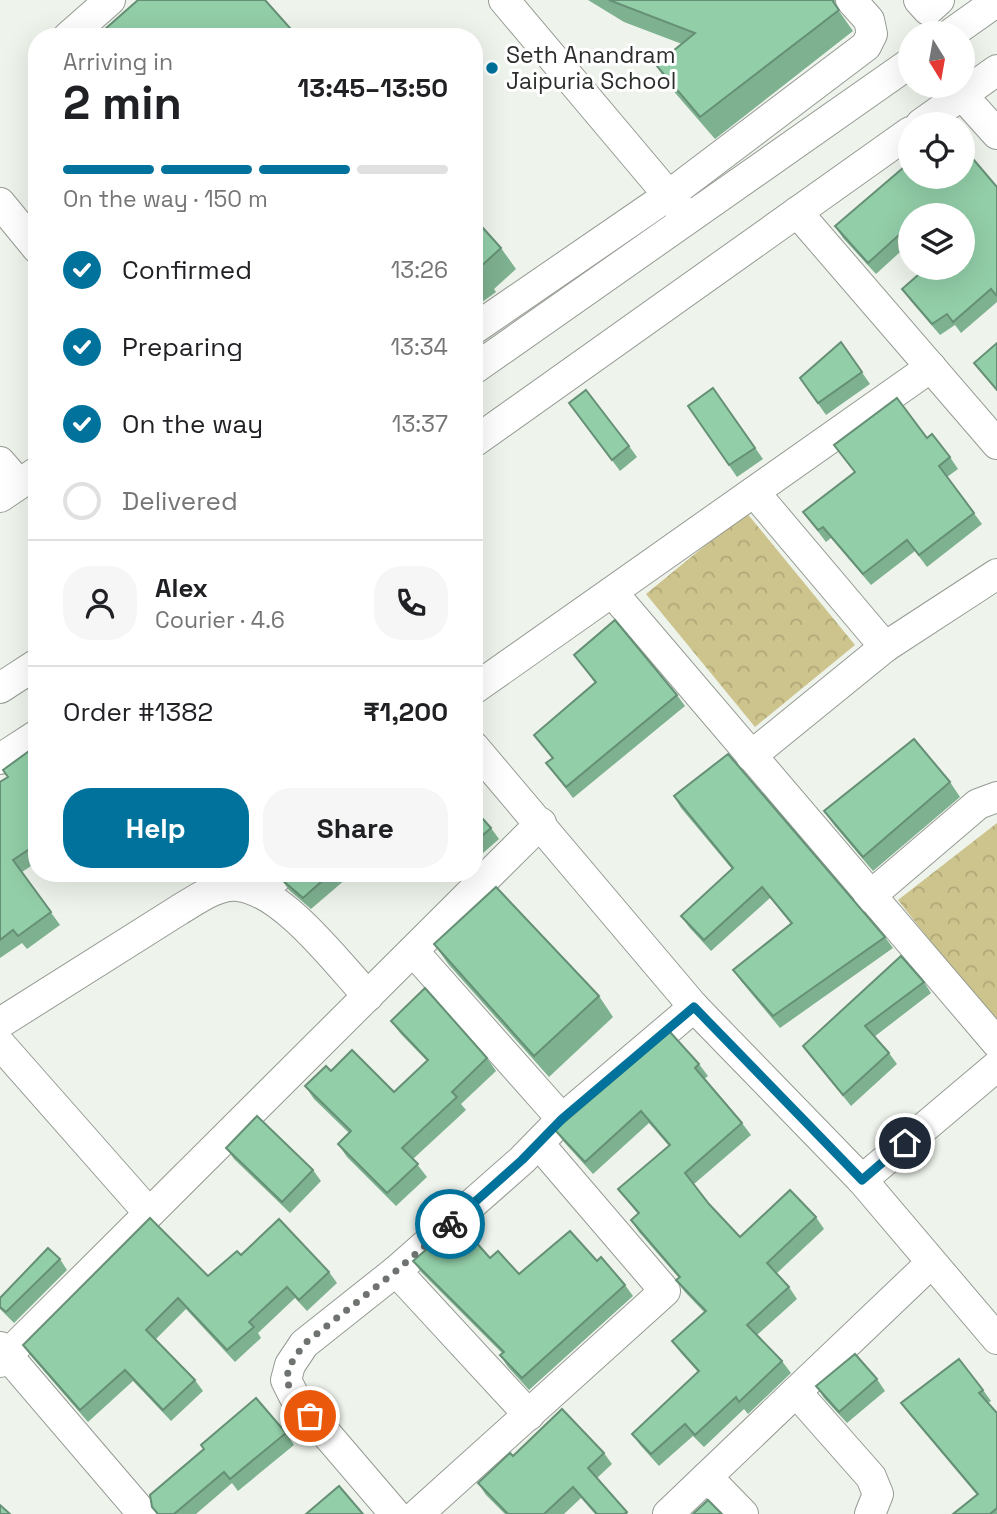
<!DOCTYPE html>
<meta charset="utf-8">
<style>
:root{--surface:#fff;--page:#f6f6f6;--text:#202124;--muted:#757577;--line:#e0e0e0;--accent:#00729c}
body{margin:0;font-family:"Space Grotesk",sans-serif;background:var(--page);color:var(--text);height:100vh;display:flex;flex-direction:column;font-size:26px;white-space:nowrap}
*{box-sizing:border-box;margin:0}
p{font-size:23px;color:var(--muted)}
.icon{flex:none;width:38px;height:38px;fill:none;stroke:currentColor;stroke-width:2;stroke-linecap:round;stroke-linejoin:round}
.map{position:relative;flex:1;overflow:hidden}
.drawer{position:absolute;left:28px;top:28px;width:455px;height:854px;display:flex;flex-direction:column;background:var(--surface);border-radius:28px;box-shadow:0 7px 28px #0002}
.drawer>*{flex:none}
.needle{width:46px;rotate:169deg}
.tools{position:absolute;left:898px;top:21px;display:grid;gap:14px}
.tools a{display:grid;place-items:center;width:77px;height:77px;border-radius:50%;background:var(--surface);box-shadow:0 7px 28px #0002;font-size:35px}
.pin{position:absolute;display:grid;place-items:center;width:60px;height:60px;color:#fff;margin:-30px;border:4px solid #fff;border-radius:50%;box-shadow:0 2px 7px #0007}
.courier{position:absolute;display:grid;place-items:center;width:70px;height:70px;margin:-35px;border:5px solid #00729c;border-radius:50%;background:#fff;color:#222;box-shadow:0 2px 9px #0007}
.summary em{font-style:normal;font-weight:600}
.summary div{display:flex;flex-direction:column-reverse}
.summary{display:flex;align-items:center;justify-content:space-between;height:119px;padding:0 35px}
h1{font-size:46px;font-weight:600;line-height:52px}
.bar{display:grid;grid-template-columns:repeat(4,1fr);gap:10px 7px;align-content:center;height:84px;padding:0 35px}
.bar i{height:9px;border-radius:5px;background:var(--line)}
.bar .on{background:var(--accent)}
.bar p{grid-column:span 4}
.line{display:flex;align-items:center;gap:18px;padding:0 35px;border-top:2px solid var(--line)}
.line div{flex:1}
.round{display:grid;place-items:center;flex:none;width:74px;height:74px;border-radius:28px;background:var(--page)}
ol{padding:0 35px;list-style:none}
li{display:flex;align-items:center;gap:21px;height:77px}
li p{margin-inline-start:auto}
li .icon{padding:7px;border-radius:50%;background:var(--accent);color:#fff;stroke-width:4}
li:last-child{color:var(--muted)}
li i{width:38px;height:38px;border:4px solid var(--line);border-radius:50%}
.cta{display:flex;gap:14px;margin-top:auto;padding:14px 35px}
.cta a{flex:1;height:80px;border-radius:28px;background:var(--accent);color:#fff;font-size:28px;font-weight:600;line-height:80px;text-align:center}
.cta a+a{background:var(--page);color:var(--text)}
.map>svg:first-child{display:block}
.park{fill:url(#park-crowns)}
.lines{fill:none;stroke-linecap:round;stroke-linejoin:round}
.minor-casing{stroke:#959b93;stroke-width:32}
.minor{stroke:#fff;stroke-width:30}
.wall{fill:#7eb190}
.building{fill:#92cea8;stroke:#669076;stroke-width:2}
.done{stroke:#6f736f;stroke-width:7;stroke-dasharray:0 12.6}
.route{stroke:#00729c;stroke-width:9}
.poi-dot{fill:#00729c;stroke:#fff;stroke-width:2.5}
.labels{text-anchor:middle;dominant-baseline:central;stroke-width:6;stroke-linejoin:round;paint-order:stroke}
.poi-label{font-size:23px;fill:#2b2e2b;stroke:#fff;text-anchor:start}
</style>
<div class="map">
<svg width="997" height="1514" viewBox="0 0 997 1514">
<defs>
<pattern id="park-crowns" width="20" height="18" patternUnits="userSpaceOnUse" patternTransform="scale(1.75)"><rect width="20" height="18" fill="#cdc38c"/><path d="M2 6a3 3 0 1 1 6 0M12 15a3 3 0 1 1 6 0" fill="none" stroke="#b0a879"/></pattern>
</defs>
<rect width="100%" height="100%" fill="#eef4ec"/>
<!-- park -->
<g class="park">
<path d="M 746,512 L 855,645 L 755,727 L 646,594 Z"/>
<path d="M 997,823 L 997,1026 L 898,900 Z"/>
</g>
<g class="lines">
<!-- minor casing -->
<g class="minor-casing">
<g id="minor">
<path d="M 504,0 L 681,210"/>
<path d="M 919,0 L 928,10 L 939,0"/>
<path d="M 952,33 L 997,1"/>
<path d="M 68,37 L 110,0"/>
<path d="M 962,95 L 997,134"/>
<path d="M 921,124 L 997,70"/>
<path d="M 0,203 L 37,248"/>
<path d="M 797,212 L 997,444"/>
<path d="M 474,329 L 669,195 L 866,46 L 872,34 L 869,20 L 851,0"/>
<path d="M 474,369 L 910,63"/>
<path d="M 474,442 L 910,132"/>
<path d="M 0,462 L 19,484"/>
<path d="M 0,497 L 37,472"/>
<path d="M 612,592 L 997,1043"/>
<path d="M 885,647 L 997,574"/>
<path d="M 0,688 L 37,664"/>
<path d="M 474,689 L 931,367"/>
<path d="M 474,747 L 694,1007 L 862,1180 L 997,1339"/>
<path d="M 751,756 L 885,647 L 754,492"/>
<path d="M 0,759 L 37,735"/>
<path d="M 259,892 L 282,873"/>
<path d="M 869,897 L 978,804 L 997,797"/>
<path d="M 413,951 L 562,1119"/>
<path d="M 0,1023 L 179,910 C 196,900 219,883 238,886 C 284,891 337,963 368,996"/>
<path d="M 0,1044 L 149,1213"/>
<path d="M 862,1180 L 997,1066"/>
<path d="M 396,1271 L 529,1415"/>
<path d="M 0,1347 L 143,1514"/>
<path d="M 0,1362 L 541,823"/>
<path d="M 796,1392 L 871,1477 L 878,1494 L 870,1514"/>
<path d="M 707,1477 L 743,1514"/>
<path d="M 395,1514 L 294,1396 L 286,1380 L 290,1365 L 304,1344 L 396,1271 L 522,1160 L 562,1119 L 694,1007"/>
<path d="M 418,1514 L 665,1291 L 539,1144"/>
<path d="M 668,1514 L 930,1264"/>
</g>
</g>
<!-- minor -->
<use href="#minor" class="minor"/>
</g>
<!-- wall -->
<g class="wall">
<path d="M 588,0 L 835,0 L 834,4 L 853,31 L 715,139 L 670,87 L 656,65 L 682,44 L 624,22 Z"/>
<path d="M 997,187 L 997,302 L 961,333 L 955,325 L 940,335 L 910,300 L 902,289 L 962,268 L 962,215 L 910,215 L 910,243 L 876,274 L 843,238 L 835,226 Z"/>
<path d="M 474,218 L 501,248 L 516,269 L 494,289 L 496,292 L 474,308 Z"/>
<path d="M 841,342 L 870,384 L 826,415 L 800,378 Z"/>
<path d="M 997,343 L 997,391 L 974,363 Z"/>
<path d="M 713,388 L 763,459 L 737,477 L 688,406 Z"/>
<path d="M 569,403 L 629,446 L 637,457 L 620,471 Z"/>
<path d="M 927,438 L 950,457 L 958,469 L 947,477 L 982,524 L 927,567 L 915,551 L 871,585 L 831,538 L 826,542 L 803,512 L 855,473 L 834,445 Z"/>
<path d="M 574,655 L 677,695 L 685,706 L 573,798 L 546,763 L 552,758 L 534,735 L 595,683 Z"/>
<path d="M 37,747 L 37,862 L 22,872 L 60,925 L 27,949 L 22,943 L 0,958 L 0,782 L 8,777 Z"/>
<path d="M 950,782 L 960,797 L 873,871 L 834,825 L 824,811 Z"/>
<path d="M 674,796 L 885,937 L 893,948 L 780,1028 L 741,981 L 733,970 L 791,924 L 770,898 L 711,951 L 689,927 L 681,916 L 732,869 L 681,808 Z"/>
<path d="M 474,809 L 491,828 L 499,839 L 474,861 Z"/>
<path d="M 286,873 L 353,873 L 311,909 L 289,890 L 281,879 Z"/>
<path d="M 434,944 L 599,996 L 613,1017 L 549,1077 L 449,965 Z"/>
<path d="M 924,982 L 931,993 L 874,1037 L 889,1053 L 897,1064 L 851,1106 L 803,1046 Z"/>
<path d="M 391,1021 L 487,1058 L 496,1071 L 461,1104 L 466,1110 L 413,1159 L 427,1177 L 396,1206 L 347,1157 L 338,1144 L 349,1133 L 314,1099 L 305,1086 L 331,1071 L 394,1092 L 427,1061 L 400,1033 Z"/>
<path d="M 699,1064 L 708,1076 L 704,1079 L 742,1123 L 751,1135 L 694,1184 L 709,1204 L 740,1237 L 816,1217 L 824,1229 L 776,1274 L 789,1287 L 797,1299 L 757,1335 L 782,1361 L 791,1373 L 748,1414 L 744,1409 L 704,1447 L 693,1436 L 659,1466 L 641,1446 L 632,1434 L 698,1372 L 681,1353 L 672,1341 L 704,1312 L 685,1292 L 676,1280 L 679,1278 L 639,1232 L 631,1220 L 638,1214 L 618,1189 L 669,1146 L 649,1123 L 593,1174 L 564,1142 L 555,1130 Z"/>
<path d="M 226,1148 L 313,1170 L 321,1181 L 290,1213 L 234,1159 Z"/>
<path d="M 241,1255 L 329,1272 L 337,1283 L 307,1311 L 295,1298 L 258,1333 L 261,1338 L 235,1362 L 186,1309 L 156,1339 L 195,1380 L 203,1391 L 171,1421 L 133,1381 L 88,1422 L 31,1356 L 23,1345 L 208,1276 Z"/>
<path d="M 490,1258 L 519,1274 L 597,1261 L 625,1285 L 633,1296 L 529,1390 L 508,1367 L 500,1355 L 502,1353 L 421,1272 L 413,1261 Z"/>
<path d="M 60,1259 L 67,1270 L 14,1323 L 0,1309 L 0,1298 Z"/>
<path d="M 877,1379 L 885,1391 L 847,1423 L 824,1398 L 816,1386 Z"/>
<path d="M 983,1390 L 991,1401 L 988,1403 L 997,1413 L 997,1514 L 953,1514 L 977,1495 L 909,1414 L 901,1403 Z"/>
<path d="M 286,1433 L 294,1445 L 238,1491 L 232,1483 L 196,1514 L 157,1514 L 152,1507 Z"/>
<path d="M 604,1453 L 612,1464 L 597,1478 L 628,1514 L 595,1514 L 581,1498 L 564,1514 L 505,1514 L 486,1495 L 478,1483 L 513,1456 Z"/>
</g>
<!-- building -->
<g class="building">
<path d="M 138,0 L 265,0 L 298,37 L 96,37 Z"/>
<path d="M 609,0 L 832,0 L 839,10 L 700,117 L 656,65 L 695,33 Z"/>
<path d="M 962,146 L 997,187 L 997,296 L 991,289 L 953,322 L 947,314 L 932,324 L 902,289 L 926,268 L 962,268 L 962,215 L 925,215 L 923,213 L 920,215 L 910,215 L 910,225 L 868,263 L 835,226 L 910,162 L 910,177 L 962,177 Z"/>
<path d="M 474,218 L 501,248 L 479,268 L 482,271 L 474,276 Z"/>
<path d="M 841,342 L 862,372 L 818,403 L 800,378 Z"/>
<path d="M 997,343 L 997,390 L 974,363 Z"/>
<path d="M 713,388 L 755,448 L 729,465 L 688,406 Z"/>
<path d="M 586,390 L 629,446 L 612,460 L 569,403 Z"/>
<path d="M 897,398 L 927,438 L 932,434 L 950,457 L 939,466 L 974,513 L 919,555 L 907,540 L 863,574 L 823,527 L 818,530 L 803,512 L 855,472 L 834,445 Z"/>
<path d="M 615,620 L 677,695 L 566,787 L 546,763 L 553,758 L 534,735 L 596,682 L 574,655 Z"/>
<path d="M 914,739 L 950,782 L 863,857 L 824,811 Z"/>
<path d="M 36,746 L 37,844 L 13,860 L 51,912 L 18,936 L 13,930 L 0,940 L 0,782 L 8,777 L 3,770 Z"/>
<path d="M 728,754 L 885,937 L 773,1016 L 733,970 L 792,923 L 762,887 L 704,940 L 681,916 L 733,868 L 674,796 Z"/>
<path d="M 474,809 L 491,828 L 474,843 Z"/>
<path d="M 286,873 L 331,873 L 303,898 L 281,879 Z"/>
<path d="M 496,887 L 599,996 L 534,1056 L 434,944 Z"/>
<path d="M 901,956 L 924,982 L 865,1026 L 889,1053 L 843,1095 L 803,1046 Z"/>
<path d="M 425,988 L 487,1058 L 452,1092 L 457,1097 L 402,1148 L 418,1164 L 387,1193 L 338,1144 L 351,1131 L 305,1086 L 326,1066 L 331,1071 L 352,1050 L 394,1092 L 428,1060 L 391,1021 Z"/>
<path d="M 670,1032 L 699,1064 L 695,1068 L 742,1123 L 685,1173 L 709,1204 L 740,1237 L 790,1190 L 816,1217 L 767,1263 L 789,1287 L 747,1325 L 782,1361 L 739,1402 L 736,1397 L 695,1435 L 685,1424 L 651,1454 L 632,1434 L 699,1371 L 672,1341 L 706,1311 L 676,1280 L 680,1277 L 631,1220 L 639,1213 L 618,1189 L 670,1145 L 641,1111 L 585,1162 L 555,1130 Z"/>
<path d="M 257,1116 L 313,1170 L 282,1202 L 226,1148 Z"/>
<path d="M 150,1218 L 208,1276 L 237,1251 L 241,1255 L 279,1219 L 329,1272 L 299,1300 L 287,1287 L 249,1322 L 254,1327 L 227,1350 L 178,1298 L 146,1330 L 195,1380 L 163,1410 L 125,1370 L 80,1410 L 23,1345 Z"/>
<path d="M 458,1222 L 490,1258 L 498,1251 L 519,1274 L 570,1231 L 597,1261 L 601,1257 L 625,1285 L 522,1378 L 500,1355 L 504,1352 L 413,1261 Z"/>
<path d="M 48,1248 L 60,1259 L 6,1312 L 0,1307 L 0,1298 Z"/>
<path d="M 855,1354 L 877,1379 L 839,1412 L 816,1386 Z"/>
<path d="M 959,1359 L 983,1390 L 979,1393 L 997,1413 L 997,1508 L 990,1514 L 953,1514 L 978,1494 L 901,1403 Z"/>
<path d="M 256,1398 L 286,1433 L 230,1479 L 224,1472 L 174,1514 L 158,1514 L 152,1507 L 150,1495 L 204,1449 L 201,1445 Z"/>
<path d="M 562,1409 L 604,1453 L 588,1468 L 627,1512 L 624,1514 L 597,1514 L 573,1487 L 544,1514 L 508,1514 L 478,1483 L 510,1453 L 513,1456 Z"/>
<path d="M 339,1486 L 363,1514 L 306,1514 Z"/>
<path d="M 708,1500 L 722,1514 L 693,1514 Z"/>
<path d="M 0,1505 L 10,1514 L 0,1514 Z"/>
</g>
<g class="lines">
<!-- done -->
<path class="done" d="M 310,1416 L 294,1396 L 286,1380 L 290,1365 L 304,1344 L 396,1271 L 450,1224"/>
<!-- route -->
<path class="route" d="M 450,1224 L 522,1160 L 562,1119 L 694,1007 L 862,1180 L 905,1143"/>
</g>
<!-- markers -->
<circle class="poi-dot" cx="492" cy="68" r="7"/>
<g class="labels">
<!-- poi labels -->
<g class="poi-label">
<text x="506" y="55">Seth Anandram<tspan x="506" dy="26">Jaipuria School</tspan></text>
</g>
</g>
</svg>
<div class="tools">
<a><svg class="needle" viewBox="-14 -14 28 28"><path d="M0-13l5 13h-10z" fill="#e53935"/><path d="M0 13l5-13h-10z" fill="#757577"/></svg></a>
<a><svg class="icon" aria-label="locate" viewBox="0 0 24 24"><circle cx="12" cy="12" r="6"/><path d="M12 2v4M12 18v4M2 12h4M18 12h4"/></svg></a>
<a><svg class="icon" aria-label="layers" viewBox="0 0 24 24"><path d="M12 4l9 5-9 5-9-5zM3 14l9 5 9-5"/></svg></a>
</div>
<div class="pin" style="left:310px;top:1416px;background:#ea580c"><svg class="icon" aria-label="bag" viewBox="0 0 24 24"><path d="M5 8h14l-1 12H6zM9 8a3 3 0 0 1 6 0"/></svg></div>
<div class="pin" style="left:905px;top:1143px;background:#1f2937"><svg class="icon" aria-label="home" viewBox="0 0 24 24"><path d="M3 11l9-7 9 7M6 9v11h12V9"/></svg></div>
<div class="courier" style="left:450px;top:1224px"><svg class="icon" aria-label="bike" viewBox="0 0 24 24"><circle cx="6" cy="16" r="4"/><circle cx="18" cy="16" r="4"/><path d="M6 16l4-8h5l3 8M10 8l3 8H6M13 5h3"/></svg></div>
<section class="drawer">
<div class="summary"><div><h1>2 min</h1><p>Arriving in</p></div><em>13:45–13:50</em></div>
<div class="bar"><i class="on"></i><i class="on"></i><i class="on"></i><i></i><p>On the way · 150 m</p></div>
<ol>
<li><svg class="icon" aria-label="check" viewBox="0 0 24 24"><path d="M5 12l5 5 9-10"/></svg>Confirmed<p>13:26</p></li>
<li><svg class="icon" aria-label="check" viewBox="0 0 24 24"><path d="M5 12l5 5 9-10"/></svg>Preparing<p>13:34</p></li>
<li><svg class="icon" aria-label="check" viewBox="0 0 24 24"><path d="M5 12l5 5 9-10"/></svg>On the way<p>13:37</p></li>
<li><i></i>Delivered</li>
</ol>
<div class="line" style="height:126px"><a class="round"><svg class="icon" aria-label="person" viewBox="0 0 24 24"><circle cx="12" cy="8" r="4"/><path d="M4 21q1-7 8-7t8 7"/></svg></a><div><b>Alex</b><p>Courier · 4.6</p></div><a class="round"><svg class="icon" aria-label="phone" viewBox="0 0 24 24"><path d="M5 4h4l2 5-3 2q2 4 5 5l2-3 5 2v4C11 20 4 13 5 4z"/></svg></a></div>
<div class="line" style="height:91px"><div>Order #1382</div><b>₹1,200</b></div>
<div class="cta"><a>Help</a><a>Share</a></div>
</section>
</div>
